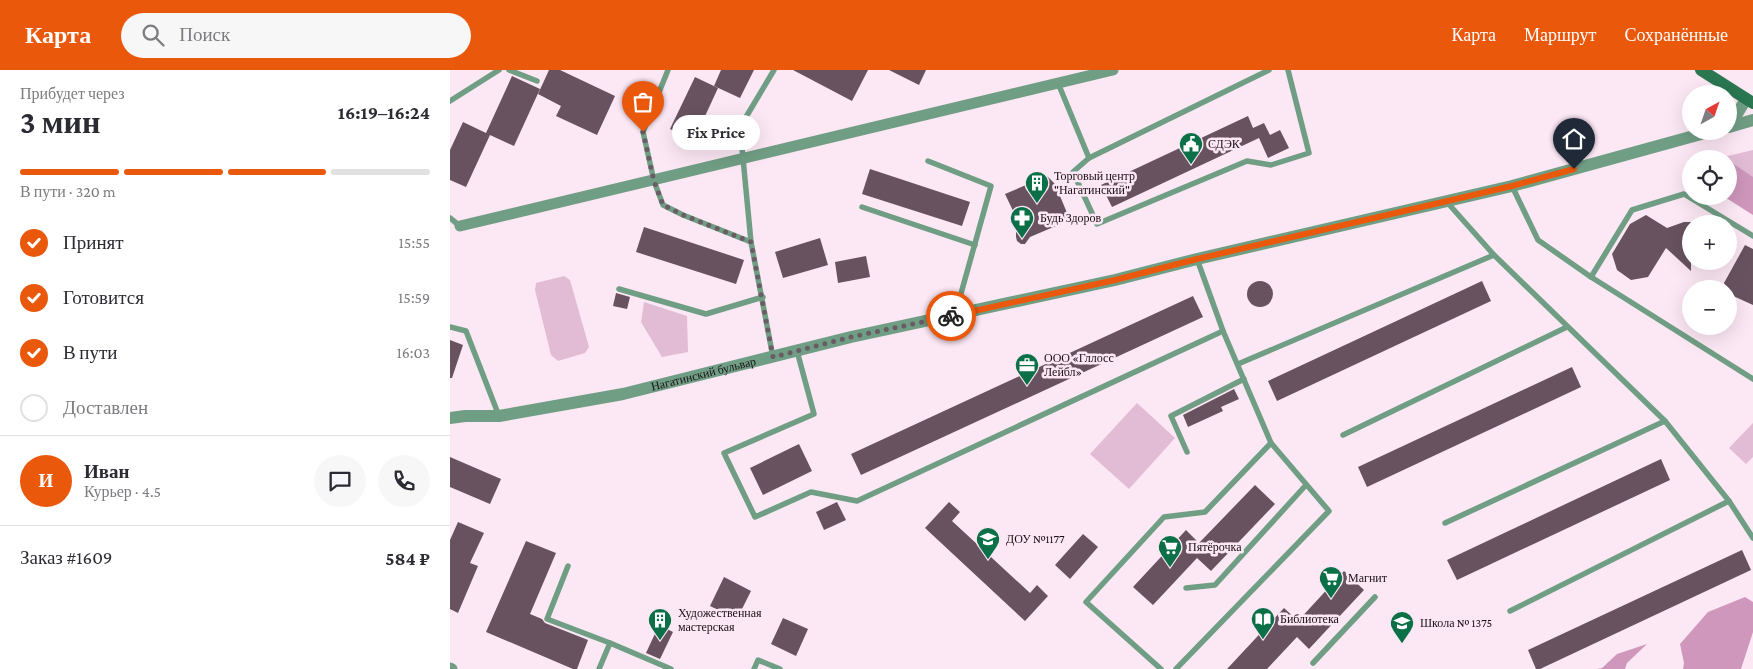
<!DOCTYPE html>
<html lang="ru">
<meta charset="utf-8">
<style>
:root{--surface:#fff;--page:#f7f7f7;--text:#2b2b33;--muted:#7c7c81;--line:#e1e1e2;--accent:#ea580c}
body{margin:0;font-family:"Crimson Pro",serif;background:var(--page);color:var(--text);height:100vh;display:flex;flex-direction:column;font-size:19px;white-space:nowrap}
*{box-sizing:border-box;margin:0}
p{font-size:16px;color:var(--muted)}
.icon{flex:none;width:28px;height:28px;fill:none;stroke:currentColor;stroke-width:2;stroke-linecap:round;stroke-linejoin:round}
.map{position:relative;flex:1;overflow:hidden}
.side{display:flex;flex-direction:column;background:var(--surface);width:450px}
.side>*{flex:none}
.needle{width:32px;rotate:40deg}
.controls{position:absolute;left:1232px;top:15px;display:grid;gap:10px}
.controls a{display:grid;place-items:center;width:55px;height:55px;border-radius:50%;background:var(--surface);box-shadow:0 5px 20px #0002;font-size:25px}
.pin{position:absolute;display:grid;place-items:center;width:42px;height:42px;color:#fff;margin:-51px -21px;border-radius:50% 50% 50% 0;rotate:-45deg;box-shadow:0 0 5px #0007}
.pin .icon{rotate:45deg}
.courier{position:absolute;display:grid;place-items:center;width:50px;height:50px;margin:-25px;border:4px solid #ea580c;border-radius:50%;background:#fff;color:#222;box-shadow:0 1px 6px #0007}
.bubble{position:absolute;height:35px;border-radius:18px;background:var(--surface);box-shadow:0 5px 20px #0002;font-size:16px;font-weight:700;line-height:35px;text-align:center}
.summary em{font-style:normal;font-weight:700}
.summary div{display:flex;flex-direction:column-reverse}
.summary{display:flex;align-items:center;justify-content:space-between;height:85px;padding:0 20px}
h1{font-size:32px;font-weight:700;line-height:38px}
.bar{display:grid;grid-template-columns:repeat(4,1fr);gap:8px 5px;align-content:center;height:60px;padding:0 20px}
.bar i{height:6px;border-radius:4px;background:var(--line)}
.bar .active{background:var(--accent)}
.bar p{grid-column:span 4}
.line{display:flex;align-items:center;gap:12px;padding:0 20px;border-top:1px solid var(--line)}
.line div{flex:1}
.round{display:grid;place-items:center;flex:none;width:52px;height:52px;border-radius:26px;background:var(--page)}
ol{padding:0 20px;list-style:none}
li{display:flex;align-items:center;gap:15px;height:55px}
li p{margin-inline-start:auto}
li .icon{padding:5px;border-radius:50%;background:var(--accent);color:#fff;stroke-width:4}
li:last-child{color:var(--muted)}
li i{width:28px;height:28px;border:2px solid var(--line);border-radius:50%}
header{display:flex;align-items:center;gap:30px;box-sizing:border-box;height:70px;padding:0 25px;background:var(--accent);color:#fff}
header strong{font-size:24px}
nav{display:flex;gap:28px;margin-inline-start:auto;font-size:18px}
.search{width:350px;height:45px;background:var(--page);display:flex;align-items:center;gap:12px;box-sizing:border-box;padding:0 18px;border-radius:28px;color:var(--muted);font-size:19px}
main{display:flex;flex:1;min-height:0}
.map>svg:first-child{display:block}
.green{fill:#e2bcd5}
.forest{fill:#cf97bc}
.building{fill:#685260}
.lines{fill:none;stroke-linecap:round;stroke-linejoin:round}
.service{stroke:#709e84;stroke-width:5.5}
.minor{stroke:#709e84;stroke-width:11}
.tertiary{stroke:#709e84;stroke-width:12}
.secondary{stroke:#2a7752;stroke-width:12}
.done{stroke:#695c64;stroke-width:5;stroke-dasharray:0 9}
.route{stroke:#ea580c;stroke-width:6}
.labels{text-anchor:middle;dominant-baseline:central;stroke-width:5;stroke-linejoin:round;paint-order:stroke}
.poi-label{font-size:12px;fill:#1a1116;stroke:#fce7f4;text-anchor:start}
.street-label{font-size:12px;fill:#1a1116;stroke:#fce7f4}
</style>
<header>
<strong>Карта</strong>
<div class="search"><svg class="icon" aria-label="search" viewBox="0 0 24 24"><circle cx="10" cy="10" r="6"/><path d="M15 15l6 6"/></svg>Поиск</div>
<nav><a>Карта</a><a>Маршрут</a><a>Сохранённые</a></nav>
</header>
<main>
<section class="side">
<div class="summary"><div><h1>3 мин</h1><p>Прибудет через</p></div><em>16:19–16:24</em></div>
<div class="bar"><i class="active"></i><i class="active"></i><i class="active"></i><i></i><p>В пути · 320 m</p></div>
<ol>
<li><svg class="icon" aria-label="check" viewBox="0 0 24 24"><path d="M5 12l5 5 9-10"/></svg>Принят<p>15:55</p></li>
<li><svg class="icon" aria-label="check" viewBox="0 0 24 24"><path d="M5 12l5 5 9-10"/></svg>Готовится<p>15:59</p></li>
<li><svg class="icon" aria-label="check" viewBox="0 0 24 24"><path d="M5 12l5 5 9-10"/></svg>В пути<p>16:03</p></li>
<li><i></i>Доставлен</li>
</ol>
<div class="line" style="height:90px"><b class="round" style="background:var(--accent);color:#fff">И</b><div><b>Иван</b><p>Курьер · 4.5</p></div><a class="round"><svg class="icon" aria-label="chat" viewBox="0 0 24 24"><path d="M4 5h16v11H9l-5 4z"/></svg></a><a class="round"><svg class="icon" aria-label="phone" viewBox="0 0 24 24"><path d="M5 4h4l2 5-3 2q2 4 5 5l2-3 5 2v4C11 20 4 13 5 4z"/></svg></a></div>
<div class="line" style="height:65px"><div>Заказ #1609</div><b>584 ₽</b></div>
</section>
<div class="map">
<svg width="1303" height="599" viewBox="0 0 1303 599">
<rect width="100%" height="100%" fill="#fce7f4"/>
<!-- green -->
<g class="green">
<path d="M 1303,80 L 1303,135 L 1279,120 L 1279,89 L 1265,89 Z"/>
<path d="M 114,206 L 120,210 L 139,277 L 135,283 L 108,291 L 101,285 L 85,220 L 86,213 Z"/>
<path d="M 194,232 L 237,246 L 238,282 L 212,287 L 191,252 Z"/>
<path d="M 687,333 L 725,368 L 679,419 L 640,384 Z"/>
<path d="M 1303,353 L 1303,387 L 1296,394 L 1279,378 Z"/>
</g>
<!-- forest -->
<g class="forest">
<path d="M 1279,91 L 1303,107 L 1303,145 L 1273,126 L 1279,126 Z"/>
<path d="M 1295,527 L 1303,532 L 1303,562 L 1291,599 L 1233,599 L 1234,593 L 1230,574 L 1258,542 Z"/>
<path d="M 1197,574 L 1177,593 L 1175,599 L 1147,599 L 1152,598 L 1167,584 Z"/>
</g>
<!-- building -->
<g class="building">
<path d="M 99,0 L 110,0 L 165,26 L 147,65 L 106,46 L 111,36 L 88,24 Z"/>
<path d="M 271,0 L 304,0 L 290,28 L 264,16 Z"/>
<path d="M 343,0 L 418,0 L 402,31 Z"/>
<path d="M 439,0 L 476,0 L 469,15 Z"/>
<path d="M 62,6 L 90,19 L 64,76 L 40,65 L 16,117 L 0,110 L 0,80 L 13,52 L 36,63 Z"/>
<path d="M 245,7 L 268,18 L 244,70 L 220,59 Z"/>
<path d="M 798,46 L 803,58 L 814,53 L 820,65 L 830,60 L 839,78 L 818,88 L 809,68 L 662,137 L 651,115 Z"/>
<path d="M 420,99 L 520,132 L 512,156 L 412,124 Z"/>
<path d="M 597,106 L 605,114 L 620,150 L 580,167 L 575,174 L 571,174 L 567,171 L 566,167 L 566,161 L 564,155 L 565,145 L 555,124 Z"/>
<path d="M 1196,145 L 1217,158 L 1234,152 L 1241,152 L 1241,201 L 1216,178 L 1198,207 L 1181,210 L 1167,200 L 1162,184 L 1180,154 Z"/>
<path d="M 194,157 L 294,190 L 286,214 L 186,182 Z"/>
<path d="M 370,168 L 378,195 L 333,208 L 325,182 Z"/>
<path d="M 1295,175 L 1303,179 L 1303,235 L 1281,225 L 1274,213 Z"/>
<path d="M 416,186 L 420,207 L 388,213 L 385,192 Z"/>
<circle cx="810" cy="224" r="13"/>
<path d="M 1032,211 L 1041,231 L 827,331 L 818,311 Z"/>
<path d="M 166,223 L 180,227 L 177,239 L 163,236 Z"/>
<path d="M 743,226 L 753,247 L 411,405 L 401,384 Z"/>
<path d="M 0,270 L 13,275 L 2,308 L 0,308 Z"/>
<path d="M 1122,297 L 1131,317 L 917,417 L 908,397 Z"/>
<path d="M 784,319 L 789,329 L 771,337 L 773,341 L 738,357 L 733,345 Z"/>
<path d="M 349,374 L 362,401 L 313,425 L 300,398 Z"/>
<path d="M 0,387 L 51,409 L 40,434 L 0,417 Z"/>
<path d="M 1211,389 L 1220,410 L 1007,510 L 997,490 Z"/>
<path d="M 805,415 L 825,434 L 761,501 L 747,488 L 703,535 L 683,517 L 736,460 L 749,473 Z"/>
<path d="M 387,432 L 396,450 L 374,460 L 366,442 Z"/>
<path d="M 499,432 L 510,442 L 502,451 L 580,523 L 587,515 L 598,526 L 575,551 L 475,458 Z"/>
<path d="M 8,452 L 34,463 L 20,493 L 28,496 L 8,543 L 0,539 L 0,470 Z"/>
<path d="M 633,464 L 648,477 L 620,509 L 605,495 Z"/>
<path d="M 76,471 L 106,483 L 80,544 L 92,549 L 95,553 L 138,570 L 127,599 L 123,599 L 36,562 Z"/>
<path d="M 1292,480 L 1301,500 L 1090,599 L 1086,599 L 1078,580 Z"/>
<path d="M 894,501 L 914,520 L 859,579 L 847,567 L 817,599 L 777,599 L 834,538 L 848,551 Z"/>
<path d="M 274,507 L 301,521 L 287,549 L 260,536 Z"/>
<path d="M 333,548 L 358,559 L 346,586 L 321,574 Z"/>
<path d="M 209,555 L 223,562 L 210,589 L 196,583 Z"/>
</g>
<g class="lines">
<!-- service -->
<g class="service">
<path d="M 59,0 L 87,11"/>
<path d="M 218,0 L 193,62 L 204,111 L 213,135 L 233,145 L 301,172"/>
<path d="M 819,0 L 639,88 L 623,102 L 647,154 L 797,91 L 821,95 L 859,83 L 838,0"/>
<path d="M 608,13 L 639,88"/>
<path d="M 0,31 L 49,0"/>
<path d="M 478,91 L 541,116 L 505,245"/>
<path d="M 1062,116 L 1088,170 L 1141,207 L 1303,309"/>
<path d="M 996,131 L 1044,185 L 1215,351 L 1279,431 L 1303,468"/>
<path d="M 412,137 L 525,175"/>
<path d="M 0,148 L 10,156"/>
<path d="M 1141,207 L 1182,140 L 1234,124 L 1303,166"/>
<path d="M 169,219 L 256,244 L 313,227"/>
<path d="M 0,257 L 16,261 L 49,346"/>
<path d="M 347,281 L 364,344 L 274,383 L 305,447 L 361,422 L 407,431 L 773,261"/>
<path d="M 323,287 L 301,172 L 290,57 L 324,0"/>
<path d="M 788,294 L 1044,185"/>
<path d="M 893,365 L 1117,257"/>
<path d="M 737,382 L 721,346 L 794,309"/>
<path d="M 995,453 L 1215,351"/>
<path d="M 118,496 L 97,549 L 160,573 L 149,599"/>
<path d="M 736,518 L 765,515 L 856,415"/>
<path d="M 1060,541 L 1279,431"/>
<path d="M 160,573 L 221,599"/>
<path d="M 863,593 L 925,527"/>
<path d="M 304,599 L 308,590 L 330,599"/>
<path d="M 711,599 L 636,532 L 714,447 L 755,442 L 821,373"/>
<path d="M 726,599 L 879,441 L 821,373 L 773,261 L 747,189"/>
</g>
<!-- minor -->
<g class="minor">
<path d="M 10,156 L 663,0"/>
<path d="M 0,598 L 2,599"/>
</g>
<!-- tertiary -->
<g class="tertiary">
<path d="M 1279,53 L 1284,49 L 1296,29"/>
<path d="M 1279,57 L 1303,50"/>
<path id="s1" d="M 0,348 L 15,346 L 49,346 L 173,324 L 401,267 L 665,210 L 747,189 L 1062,116 L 1262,61"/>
</g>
<!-- secondary -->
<path class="secondary" d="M 1251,0 L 1303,33"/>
</g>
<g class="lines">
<!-- done -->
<path class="done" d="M 193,62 L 204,111 L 213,135 L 233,145 L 301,172 L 323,287 L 401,267 L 501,246"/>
<!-- route -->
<path class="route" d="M 501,246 L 665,210 L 747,189 L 1062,116 L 1124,99"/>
</g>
<!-- icons -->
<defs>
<g id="civic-pin" transform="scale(1.25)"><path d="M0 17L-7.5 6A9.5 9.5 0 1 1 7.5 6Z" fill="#0b7047" stroke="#fce7f4"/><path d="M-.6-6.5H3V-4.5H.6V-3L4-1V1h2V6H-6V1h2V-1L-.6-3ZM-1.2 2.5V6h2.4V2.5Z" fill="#fff"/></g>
<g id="building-pin" transform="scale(1.25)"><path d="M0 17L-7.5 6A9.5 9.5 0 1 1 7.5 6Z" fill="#0b7047" stroke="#fce7f4"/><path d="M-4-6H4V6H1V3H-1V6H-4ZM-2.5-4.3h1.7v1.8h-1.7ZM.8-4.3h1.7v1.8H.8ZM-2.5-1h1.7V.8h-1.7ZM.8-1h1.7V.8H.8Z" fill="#fff"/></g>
<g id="pharmacy-pin" transform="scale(1.25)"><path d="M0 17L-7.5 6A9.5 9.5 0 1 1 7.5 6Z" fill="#0b7047" stroke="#fce7f4"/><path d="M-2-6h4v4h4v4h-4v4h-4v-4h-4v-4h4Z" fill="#fff"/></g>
<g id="office-pin" transform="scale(1.25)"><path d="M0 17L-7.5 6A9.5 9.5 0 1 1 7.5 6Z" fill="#0b7047" stroke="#fce7f4"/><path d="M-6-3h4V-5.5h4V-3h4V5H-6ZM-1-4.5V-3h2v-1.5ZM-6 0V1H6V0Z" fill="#fff"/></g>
<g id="school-pin" transform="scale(1.25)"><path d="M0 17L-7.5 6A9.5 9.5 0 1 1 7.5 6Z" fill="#0b7047" stroke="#fce7f4"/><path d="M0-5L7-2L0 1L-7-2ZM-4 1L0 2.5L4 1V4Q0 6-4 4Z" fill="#fff"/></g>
<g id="supermarket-pin" transform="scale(1.25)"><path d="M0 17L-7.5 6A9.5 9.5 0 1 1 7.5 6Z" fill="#0b7047" stroke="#fce7f4"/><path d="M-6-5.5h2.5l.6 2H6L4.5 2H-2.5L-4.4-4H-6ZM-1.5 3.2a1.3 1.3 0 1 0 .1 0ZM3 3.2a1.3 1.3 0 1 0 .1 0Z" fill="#fff"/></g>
<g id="library-pin" transform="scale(1.25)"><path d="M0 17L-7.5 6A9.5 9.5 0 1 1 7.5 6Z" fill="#0b7047" stroke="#fce7f4"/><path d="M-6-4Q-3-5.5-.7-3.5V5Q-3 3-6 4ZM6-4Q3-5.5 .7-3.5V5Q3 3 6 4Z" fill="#fff"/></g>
</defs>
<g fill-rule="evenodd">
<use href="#civic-pin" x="741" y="74"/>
<use href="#building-pin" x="587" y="113"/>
<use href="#pharmacy-pin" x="572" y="148"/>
<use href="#office-pin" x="577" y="295"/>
<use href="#school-pin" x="538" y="469"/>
<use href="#supermarket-pin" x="720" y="477"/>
<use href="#supermarket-pin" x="881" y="508"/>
<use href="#library-pin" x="813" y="549"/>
<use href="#building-pin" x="210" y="550"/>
<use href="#school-pin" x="952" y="553"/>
</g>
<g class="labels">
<!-- poi labels -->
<g class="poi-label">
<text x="758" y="74">СДЭК</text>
<text x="604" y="106">Торговый центр<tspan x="604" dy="14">"Нагатинский"</tspan></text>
<text x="590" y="148">Будь Здоров</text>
<text x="594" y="288">ООО «Гллосс<tspan x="594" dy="14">Лейбл»</tspan></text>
<text x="556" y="469">ДОУ №1177</text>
<text x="738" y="477">Пятёрочка</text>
<text x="898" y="508">Магнит</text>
<text x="228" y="543">Художественная<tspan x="228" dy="14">мастерская</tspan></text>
<text x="830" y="549">Библиотека</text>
<text x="970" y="553">Школа № 1375</text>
</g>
<!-- street labels -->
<g class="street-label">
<text stroke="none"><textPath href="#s1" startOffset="258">Нагатинский бульвар</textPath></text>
</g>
</g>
</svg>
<div class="controls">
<a><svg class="needle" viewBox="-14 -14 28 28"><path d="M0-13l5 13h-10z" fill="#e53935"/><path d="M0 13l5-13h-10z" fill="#7c7c81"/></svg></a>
<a><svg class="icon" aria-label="locate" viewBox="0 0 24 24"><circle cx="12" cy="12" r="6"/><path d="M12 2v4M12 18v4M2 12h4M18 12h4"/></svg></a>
<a>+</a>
<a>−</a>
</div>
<div class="pin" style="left:193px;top:62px;background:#ea580c"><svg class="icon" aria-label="bag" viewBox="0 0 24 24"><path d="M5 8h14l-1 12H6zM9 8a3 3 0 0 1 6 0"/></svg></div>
<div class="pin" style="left:1124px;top:99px;background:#1f2937"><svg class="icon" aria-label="home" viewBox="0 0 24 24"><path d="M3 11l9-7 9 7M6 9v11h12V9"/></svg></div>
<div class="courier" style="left:501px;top:246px"><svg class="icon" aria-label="bike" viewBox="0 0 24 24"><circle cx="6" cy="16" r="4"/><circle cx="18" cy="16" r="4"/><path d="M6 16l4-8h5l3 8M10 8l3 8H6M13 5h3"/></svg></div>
<div class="bubble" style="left:222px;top:45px;width:88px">Fix Price</div>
</div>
</main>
